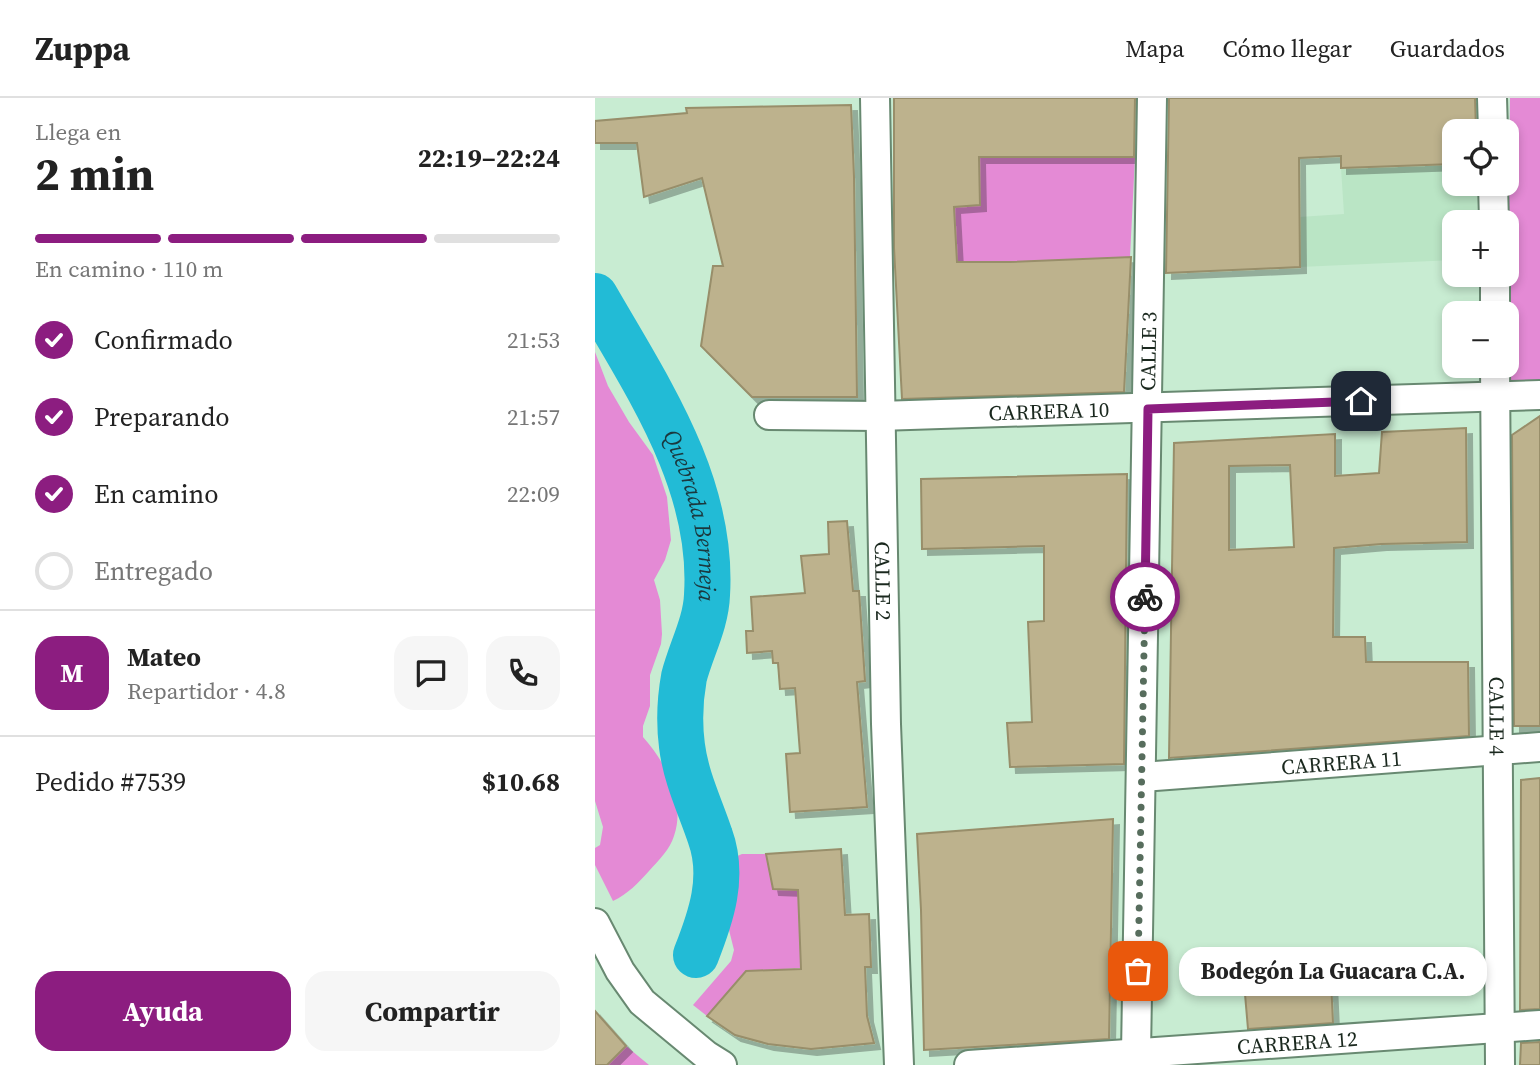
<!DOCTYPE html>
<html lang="es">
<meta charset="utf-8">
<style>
:root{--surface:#fff;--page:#f6f6f6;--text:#222;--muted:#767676;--line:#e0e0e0;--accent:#8c1d80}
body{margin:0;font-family:"Source Serif 4",serif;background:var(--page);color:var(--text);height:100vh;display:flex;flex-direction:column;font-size:26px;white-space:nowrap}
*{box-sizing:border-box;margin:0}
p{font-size:23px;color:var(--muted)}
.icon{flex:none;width:38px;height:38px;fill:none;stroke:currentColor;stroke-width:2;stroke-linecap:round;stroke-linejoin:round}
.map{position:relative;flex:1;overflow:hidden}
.side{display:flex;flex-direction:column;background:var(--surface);width:595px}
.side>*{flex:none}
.tools{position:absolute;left:847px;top:21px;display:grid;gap:14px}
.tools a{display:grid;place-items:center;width:77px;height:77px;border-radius:14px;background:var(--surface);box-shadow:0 4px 10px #0003;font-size:35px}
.pin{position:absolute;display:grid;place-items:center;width:60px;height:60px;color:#fff;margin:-30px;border-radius:14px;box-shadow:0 4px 10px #0006}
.courier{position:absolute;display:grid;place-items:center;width:70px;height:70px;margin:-35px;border:5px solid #8c1d80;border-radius:50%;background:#fff;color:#222;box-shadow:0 2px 9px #0007}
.bubble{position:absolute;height:49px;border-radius:21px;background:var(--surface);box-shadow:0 4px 10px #0003;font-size:23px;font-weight:700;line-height:49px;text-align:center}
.head em{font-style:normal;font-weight:700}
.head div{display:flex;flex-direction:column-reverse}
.head{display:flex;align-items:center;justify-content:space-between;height:119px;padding:0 35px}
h1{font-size:46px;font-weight:700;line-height:52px}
.bar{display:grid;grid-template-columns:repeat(4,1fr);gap:10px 7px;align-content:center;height:84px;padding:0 35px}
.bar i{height:9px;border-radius:5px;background:var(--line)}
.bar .active{background:var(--accent)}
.bar p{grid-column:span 4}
.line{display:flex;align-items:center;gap:18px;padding:0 35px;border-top:2px solid var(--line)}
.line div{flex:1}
.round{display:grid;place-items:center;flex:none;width:74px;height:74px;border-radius:21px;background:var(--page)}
ol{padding:0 35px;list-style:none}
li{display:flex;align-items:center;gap:21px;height:77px}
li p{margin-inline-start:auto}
li .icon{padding:7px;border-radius:50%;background:var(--accent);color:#fff;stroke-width:4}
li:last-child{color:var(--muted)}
li i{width:38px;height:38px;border:4px solid var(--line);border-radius:50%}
.primary-button{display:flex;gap:14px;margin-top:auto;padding:14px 35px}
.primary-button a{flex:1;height:80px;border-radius:21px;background:var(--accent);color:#fff;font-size:28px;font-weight:700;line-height:80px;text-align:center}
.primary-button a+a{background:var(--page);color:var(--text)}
header{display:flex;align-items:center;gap:42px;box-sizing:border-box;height:98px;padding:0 35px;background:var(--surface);border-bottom:2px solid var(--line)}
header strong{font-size:33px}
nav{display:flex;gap:38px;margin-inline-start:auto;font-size:24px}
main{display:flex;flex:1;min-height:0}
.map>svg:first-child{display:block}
.built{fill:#bae5c5}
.green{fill:#e48ad5}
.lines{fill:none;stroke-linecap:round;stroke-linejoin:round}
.river{stroke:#22bbd6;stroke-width:46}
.building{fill:#bdb28d;stroke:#988e6a;stroke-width:2;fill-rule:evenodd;filter:url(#shadow)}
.minor-casing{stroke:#688971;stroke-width:32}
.minor{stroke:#fff;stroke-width:28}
.done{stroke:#576d5d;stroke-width:7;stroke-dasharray:0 12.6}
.route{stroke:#8c1d80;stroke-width:9}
.labels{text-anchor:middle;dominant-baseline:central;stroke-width:7;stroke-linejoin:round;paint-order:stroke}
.street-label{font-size:21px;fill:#1a281e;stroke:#d5f9df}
.water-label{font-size:23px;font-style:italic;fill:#1b383e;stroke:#d5f9df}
</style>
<header>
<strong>Zuppa</strong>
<nav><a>Mapa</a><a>Cómo llegar</a><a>Guardados</a></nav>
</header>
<main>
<section class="side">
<div class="head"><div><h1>2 min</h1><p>Llega en</p></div><em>22:19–22:24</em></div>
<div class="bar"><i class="active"></i><i class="active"></i><i class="active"></i><i></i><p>En camino · 110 m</p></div>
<ol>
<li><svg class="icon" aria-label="check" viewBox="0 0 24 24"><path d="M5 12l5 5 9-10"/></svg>Confirmado<p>21:53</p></li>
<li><svg class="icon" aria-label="check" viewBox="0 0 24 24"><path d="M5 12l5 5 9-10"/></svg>Preparando<p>21:57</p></li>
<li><svg class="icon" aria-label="check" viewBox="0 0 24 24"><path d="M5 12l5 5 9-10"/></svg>En camino<p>22:09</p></li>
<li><i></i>Entregado</li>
</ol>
<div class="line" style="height:126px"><b class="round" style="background:var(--accent);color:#fff">M</b><div><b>Mateo</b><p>Repartidor · 4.8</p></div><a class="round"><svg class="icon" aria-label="chat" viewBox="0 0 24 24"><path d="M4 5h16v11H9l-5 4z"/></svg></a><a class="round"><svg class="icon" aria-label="phone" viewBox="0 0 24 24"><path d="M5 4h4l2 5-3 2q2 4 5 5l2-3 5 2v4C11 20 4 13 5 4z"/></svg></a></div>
<div class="line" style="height:91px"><div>Pedido #7539</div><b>$10.68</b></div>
<div class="primary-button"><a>Ayuda</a><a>Compartir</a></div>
</section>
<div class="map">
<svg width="945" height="967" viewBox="0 0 945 967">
<defs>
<filter id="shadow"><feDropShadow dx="6" dy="6" stdDeviation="0" flood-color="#0004"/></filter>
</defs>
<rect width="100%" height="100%" fill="#c8ecd2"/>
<!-- built -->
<path class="built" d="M 859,66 L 859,86 L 882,86 L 882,124 L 859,124 L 859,162 L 705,169 L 704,119 L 749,116 L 746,70 Z"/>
<!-- green -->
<g class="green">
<path d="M 915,0 L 945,0 L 945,285 L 912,285 Z"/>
<path d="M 540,59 L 535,159 L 415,164 L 300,164 L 299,137 L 360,135 L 359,109 L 385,107 L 384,60 Z"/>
<path d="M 0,254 L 13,288 L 34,324 L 58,357 L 72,399 L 76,442 L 70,462 L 59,482 L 65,502 L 67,536 L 66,546 L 55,577 L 55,608 L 48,628 L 48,639 C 71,665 91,702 79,738 C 75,751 64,762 54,773 C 43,785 33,796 18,803 L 0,767 L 0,750 L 5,747 L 8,729 L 0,703 Z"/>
<path d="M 147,756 L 171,756 L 178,791 L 203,792 L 206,870 L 151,873 L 112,918 L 98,907 L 136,863 L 139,852 L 130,816 L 133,770 L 140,759 Z"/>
<path d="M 31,948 L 54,967 L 12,967 Z"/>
</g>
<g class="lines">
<!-- river -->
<path class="river" id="s1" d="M 0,198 C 53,290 119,386 112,497 C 111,525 96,552 89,579 C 85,601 84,625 87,648 C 91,680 105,708 115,738 C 130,779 116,819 101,857"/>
</g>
<!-- building -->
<g class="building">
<path d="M 299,0 L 540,0 L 539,59 L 384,59 L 385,107 L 359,109 L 362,164 L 415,164 L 536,159 L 529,294 L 307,301 L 299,150 Z"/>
<path d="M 574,0 L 880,0 L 881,33 L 859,33 L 859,66 L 746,70 L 746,58 L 704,60 L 705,169 L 571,175 Z"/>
<path d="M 256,7 L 259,79 L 262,299 L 157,299 L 106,248 L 118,168 L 128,168 L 107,80 L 49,99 L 42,45 L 0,45 L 0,23 L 92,15 L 91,10 Z"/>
<path d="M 945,318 L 945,628 L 919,628 L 917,337 Z"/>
<path d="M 871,330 L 872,444 L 786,446 L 739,450 L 738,539 L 770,539 L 771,564 L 873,564 L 874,638 L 574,660 L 579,345 L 740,336 L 740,378 L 784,375 L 787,334 ZM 695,367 L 699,449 L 634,452 L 634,368 Z"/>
<path d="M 532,376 L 529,666 L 415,669 L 412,625 L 437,624 L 433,524 L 449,523 L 449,448 L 327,451 L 326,381 Z"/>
<path d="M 252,423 L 258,493 L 264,493 L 270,583 L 262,584 L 272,709 L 195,714 L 191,656 L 205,655 L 200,590 L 185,591 L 183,565 L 178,565 L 177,553 L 152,555 L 151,533 L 158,533 L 156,499 L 210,495 L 206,458 L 234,456 L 233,424 Z"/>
<path d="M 945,680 L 945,911 L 925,912 L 926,682 Z"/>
<path d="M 518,721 L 514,941 L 329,952 L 326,812 L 322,736 Z"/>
<path d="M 246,751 L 250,817 L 274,816 L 276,869 L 270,869 L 272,918 L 279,945 L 216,951 L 173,946 L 140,937 L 112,918 L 151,873 L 206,871 L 203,792 L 178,791 L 171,756 Z"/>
<path d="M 679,859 L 735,861 L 738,925 L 653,931 L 647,861 Z"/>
<path d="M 0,913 L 31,948 L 12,967 L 0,967 Z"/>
<path d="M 945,944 L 945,967 L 925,967 L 926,945 Z"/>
</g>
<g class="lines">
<!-- minor casing -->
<g class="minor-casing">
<g id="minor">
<path id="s2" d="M 280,0 L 291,626 L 304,967"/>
<path d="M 897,0 L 898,33"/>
<path d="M 898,86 L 899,124"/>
<path d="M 900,177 L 900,215"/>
<path id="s3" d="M 900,268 L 905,967"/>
<path id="s4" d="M 174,317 L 284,318 L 945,297"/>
<path id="s5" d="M 547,679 L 945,649"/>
<path d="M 0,825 L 25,873 L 47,904 L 111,957 L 127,967"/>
<path id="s6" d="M 374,967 L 945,927"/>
<path id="s7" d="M 539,967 L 541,955 L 557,0"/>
</g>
</g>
<!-- minor -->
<use href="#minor" class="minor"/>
</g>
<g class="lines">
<!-- done -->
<path class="done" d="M 543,873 L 550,499"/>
<!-- route -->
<path class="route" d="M 550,499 L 553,311 L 766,303"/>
</g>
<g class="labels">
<!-- street labels -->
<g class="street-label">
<text stroke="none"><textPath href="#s7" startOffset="714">CALLE 3</textPath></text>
<text stroke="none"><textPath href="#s4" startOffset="280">CARRERA 10</textPath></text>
<text stroke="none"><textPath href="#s2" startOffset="483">CALLE 2</textPath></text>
<text stroke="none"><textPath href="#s3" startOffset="350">CALLE 4</textPath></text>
<text stroke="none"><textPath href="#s5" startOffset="200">CARRERA 11</textPath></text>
<text stroke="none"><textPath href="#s6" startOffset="329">CARRERA 12</textPath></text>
</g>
<!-- water labels -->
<g class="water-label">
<text stroke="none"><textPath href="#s1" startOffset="243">Quebrada Bermeja</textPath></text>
</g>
</g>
</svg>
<div class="tools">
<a><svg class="icon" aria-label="locate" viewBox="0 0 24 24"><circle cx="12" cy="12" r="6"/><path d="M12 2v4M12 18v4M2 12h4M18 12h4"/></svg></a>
<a>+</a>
<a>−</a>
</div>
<div class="pin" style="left:543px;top:873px;background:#ea580c"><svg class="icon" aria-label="bag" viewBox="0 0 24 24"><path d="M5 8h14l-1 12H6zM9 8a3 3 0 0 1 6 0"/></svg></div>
<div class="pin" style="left:766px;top:303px;background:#1f2937"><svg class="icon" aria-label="home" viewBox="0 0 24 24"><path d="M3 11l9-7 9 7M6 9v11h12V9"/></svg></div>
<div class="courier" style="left:550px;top:499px"><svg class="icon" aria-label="bike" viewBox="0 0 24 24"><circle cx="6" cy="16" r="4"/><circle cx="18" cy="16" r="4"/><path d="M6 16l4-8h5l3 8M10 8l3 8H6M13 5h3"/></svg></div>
<div class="bubble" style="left:584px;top:849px;width:308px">Bodegón La Guacara C.A.</div>
</div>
</main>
